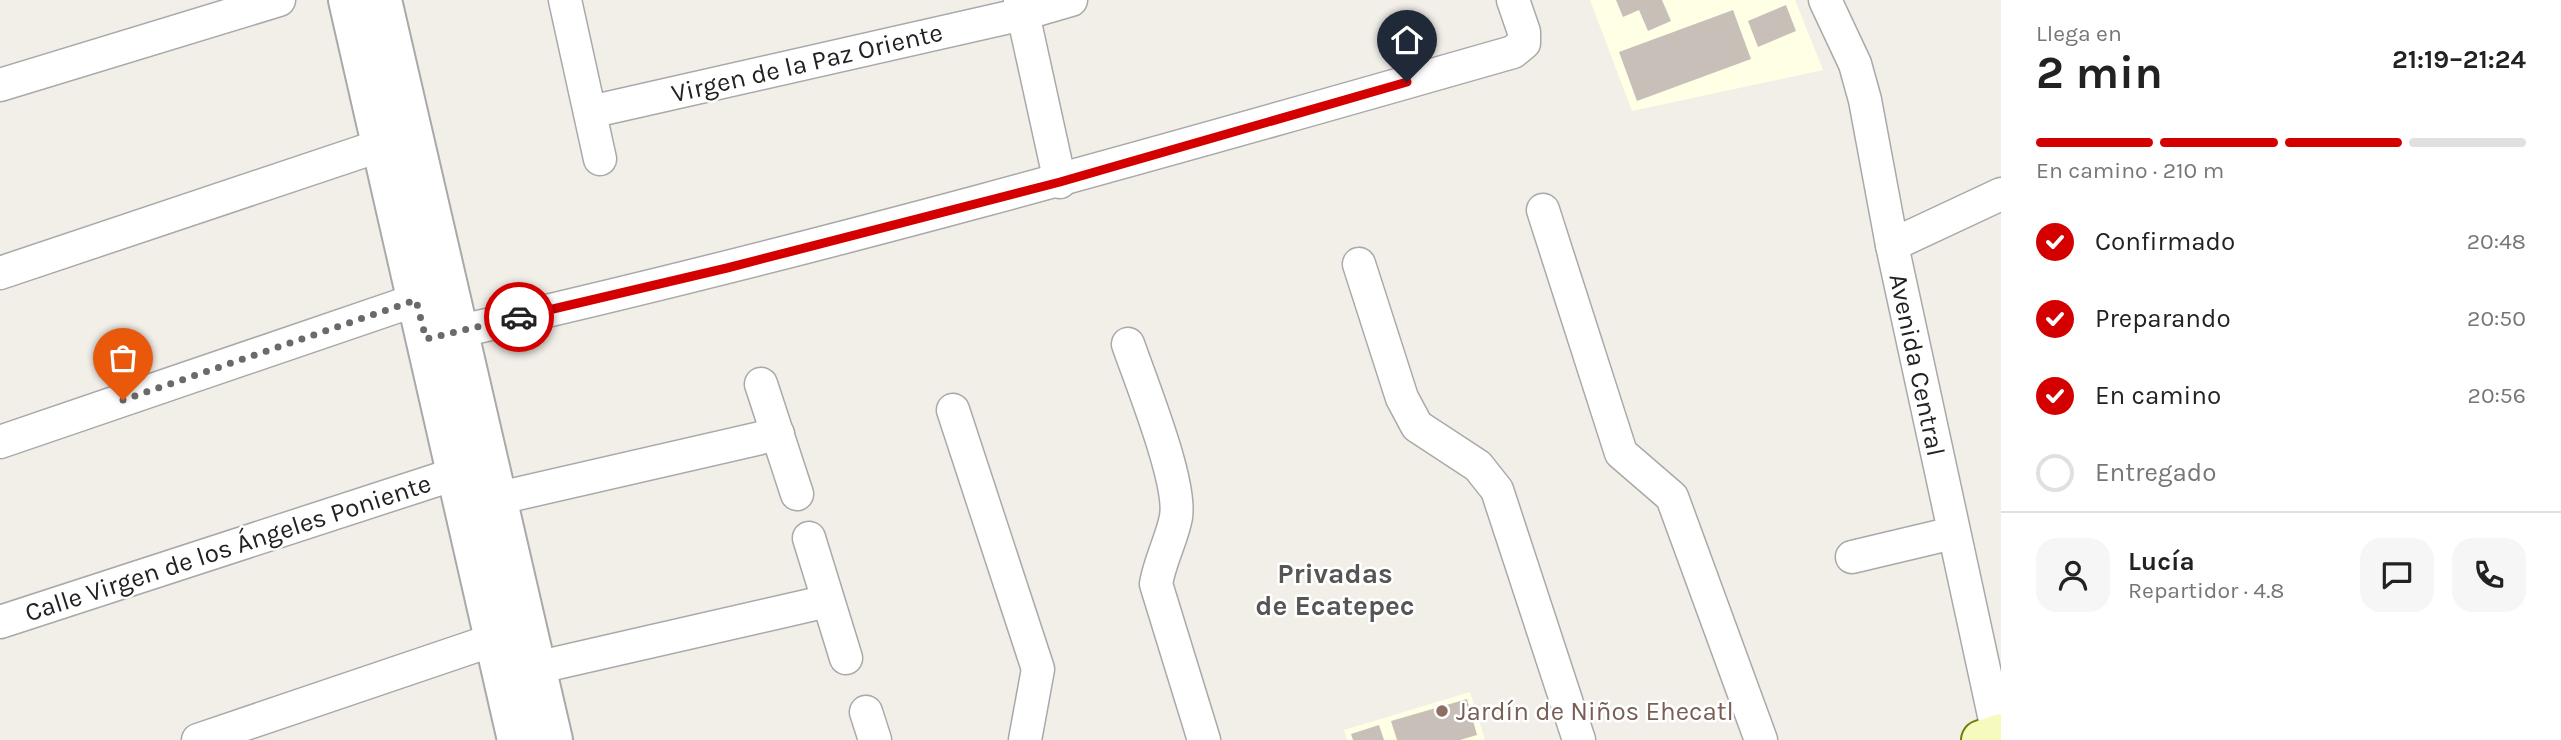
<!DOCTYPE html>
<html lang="es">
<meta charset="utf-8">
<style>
:root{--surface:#fff;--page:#f6f6f6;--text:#222;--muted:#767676;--line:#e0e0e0;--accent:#d40000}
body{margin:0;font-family:Karla,sans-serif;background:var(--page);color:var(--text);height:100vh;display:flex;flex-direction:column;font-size:26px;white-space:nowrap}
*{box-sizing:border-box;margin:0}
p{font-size:23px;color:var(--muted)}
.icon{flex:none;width:38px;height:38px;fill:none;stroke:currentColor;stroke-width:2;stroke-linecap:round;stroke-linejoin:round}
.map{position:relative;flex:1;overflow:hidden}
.details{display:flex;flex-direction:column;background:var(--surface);width:560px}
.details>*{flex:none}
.pin{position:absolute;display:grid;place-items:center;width:60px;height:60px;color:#fff;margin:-72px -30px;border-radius:50% 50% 50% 0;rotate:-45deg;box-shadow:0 0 7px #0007}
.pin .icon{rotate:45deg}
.courier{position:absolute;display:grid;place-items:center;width:70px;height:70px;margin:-35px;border:5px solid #d40000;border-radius:50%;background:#fff;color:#222;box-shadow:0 2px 9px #0007}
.summary em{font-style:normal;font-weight:700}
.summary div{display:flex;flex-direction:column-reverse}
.summary{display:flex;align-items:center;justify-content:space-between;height:119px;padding:0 35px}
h1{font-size:46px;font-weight:700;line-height:52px}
.bar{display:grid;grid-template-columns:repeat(4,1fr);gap:10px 7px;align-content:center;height:84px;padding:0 35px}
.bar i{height:9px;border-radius:5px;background:var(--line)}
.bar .active{background:var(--accent)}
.bar p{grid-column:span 4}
.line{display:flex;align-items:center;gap:18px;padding:0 35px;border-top:2px solid var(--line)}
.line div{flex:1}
.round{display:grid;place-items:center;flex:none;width:74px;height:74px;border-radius:21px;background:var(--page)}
ol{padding:0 35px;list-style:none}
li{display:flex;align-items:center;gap:21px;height:77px}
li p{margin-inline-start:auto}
li .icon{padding:7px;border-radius:50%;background:var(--accent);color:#fff;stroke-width:4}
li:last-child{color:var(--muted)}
li i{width:38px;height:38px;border:4px solid var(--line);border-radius:50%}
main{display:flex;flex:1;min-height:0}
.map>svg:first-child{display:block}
.education{fill:#ffffe5}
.building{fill:#c7bfb8}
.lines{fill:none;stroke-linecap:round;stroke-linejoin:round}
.minor-casing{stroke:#a9a9a9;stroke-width:35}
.tertiary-casing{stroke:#a9a9a9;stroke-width:42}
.secondary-casing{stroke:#707d05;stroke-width:42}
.minor{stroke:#fff;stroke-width:32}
.tertiary{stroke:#fff;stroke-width:38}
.secondary{stroke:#f7fabf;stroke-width:38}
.done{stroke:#6b6a68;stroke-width:7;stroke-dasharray:0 12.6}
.route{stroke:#d40000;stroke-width:9}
.education-dot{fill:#8d6e63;stroke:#fff;stroke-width:2.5}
.labels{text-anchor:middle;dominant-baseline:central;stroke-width:5;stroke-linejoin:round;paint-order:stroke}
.street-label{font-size:26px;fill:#222;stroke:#fff}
.education-label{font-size:26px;fill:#785e54;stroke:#fff;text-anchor:start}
.neighbourhood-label{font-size:28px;font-weight:bold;fill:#555;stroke:#fff}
</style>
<main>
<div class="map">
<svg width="2001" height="740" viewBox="0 0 2001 740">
<rect width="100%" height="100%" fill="#f2efe9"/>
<!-- education -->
<g class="education">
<path d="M 1590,0 L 1795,0 L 1823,70 L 1632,111 Z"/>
<path d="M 1470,692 L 1485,740 L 1347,740 L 1344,730 Z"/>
</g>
<!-- building -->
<g class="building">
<path d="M 1616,0 L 1662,0 L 1671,21 L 1648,31 L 1639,10 L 1623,17 Z"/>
<path d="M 1786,5 L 1796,31 L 1758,47 L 1748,21 Z"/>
<path d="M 1733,10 L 1751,59 L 1637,101 L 1619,52 Z"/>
<path d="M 1467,699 L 1477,735 L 1460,740 L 1397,740 L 1391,721 Z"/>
<path d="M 1379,725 L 1384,740 L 1353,740 L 1351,734 Z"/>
</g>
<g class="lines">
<!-- minor casing -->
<g class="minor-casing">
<g id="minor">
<path d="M 565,0 L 600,159"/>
<path d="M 1020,0 L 1060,182"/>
<path d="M 1825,0 L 1855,64 L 1865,100 L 1892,245 L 1998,734"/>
<path d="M 0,85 L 279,0"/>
<path d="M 590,112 L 1023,14 L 1071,0"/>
<path d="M 1543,210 L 1621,453 L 1672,497 L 1761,740"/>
<path d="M 1892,245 L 2001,194"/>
<path d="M 1359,264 L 1402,398 L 1417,426 L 1478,466 L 1497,490 L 1579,740"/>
<path d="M 0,273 L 382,145"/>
<path d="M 438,336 C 800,255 1156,154 1513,52 L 1524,43 L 1524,32 L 1513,0"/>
<path d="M 1128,344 C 1141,382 1182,482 1176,517 C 1172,539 1160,560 1156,584 L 1204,740"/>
<path d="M 761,384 L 797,494"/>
<path d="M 953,410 L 1038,669 L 1025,740"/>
<path d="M 0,442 L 416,300"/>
<path d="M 495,499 L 778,434"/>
<path d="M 809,538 L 846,658"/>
<path d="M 1852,557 L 1953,533"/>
<path d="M 0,622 L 455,474"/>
<path d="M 535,668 L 828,601"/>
<path d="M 866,712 L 875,740"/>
<path d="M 198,740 L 493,640"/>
</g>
</g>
<!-- tertiary casing -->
<g class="tertiary-casing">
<g id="tertiary">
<path d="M 348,0 L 517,740"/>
<path d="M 382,0 L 553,740"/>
</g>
</g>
<!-- secondary casing -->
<g class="secondary-casing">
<path id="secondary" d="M 1981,740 L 2001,733"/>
</g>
<!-- minor -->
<use href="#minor" class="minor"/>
<!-- tertiary -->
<use href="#tertiary" class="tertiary"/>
<!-- secondary -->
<use href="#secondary" class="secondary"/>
</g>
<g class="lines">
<!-- done -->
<path class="done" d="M 123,400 L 416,300 L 426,339 L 519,317"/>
<!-- route -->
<path class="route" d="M 519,317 L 727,268 L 1060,182 L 1407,82"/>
</g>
<!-- markers -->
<circle class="education-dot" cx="1442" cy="711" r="7"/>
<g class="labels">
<!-- street labels -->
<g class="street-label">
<text transform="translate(807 63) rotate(-13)">Virgen de la Paz Oriente</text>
<text transform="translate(1917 365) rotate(78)">Avenida Central</text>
<text transform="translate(228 548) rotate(-18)">Calle Virgen de los Ángeles Poniente</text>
</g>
<!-- education labels -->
<g class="education-label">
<text x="1456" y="711">Jardín de Niños Ehecatl</text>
</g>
<!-- neighbourhood labels -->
<g class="neighbourhood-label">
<text x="1335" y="573">Privadas<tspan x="1335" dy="32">de Ecatepec</tspan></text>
</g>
</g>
</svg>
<div class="pin" style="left:123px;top:400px;background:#ea580c"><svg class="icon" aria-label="bag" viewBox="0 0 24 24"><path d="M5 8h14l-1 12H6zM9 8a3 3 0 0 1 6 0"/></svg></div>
<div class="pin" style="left:1407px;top:82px;background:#1f2937"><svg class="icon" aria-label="home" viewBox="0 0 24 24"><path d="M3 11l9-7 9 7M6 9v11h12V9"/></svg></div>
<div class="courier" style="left:519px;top:317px"><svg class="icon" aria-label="car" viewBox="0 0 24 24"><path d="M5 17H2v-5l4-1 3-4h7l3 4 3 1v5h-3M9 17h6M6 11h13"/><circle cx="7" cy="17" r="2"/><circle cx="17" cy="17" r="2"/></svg></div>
</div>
<section class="details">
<div class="summary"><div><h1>2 min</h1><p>Llega en</p></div><em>21:19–21:24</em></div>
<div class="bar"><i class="active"></i><i class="active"></i><i class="active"></i><i></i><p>En camino · 210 m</p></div>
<ol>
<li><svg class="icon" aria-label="check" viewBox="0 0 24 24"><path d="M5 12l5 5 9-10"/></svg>Confirmado<p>20:48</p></li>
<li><svg class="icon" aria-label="check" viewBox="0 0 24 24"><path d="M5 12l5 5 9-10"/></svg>Preparando<p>20:50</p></li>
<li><svg class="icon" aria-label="check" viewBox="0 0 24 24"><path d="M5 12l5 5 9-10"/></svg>En camino<p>20:56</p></li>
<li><i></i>Entregado</li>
</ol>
<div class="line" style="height:126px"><a class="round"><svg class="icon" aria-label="person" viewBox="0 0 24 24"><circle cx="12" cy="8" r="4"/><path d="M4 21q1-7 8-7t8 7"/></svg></a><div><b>Lucía</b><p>Repartidor · 4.8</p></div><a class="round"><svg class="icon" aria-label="chat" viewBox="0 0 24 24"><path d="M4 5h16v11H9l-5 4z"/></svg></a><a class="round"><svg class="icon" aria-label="phone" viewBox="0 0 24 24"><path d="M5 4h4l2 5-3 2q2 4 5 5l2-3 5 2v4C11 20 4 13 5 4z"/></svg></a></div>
</section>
</main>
